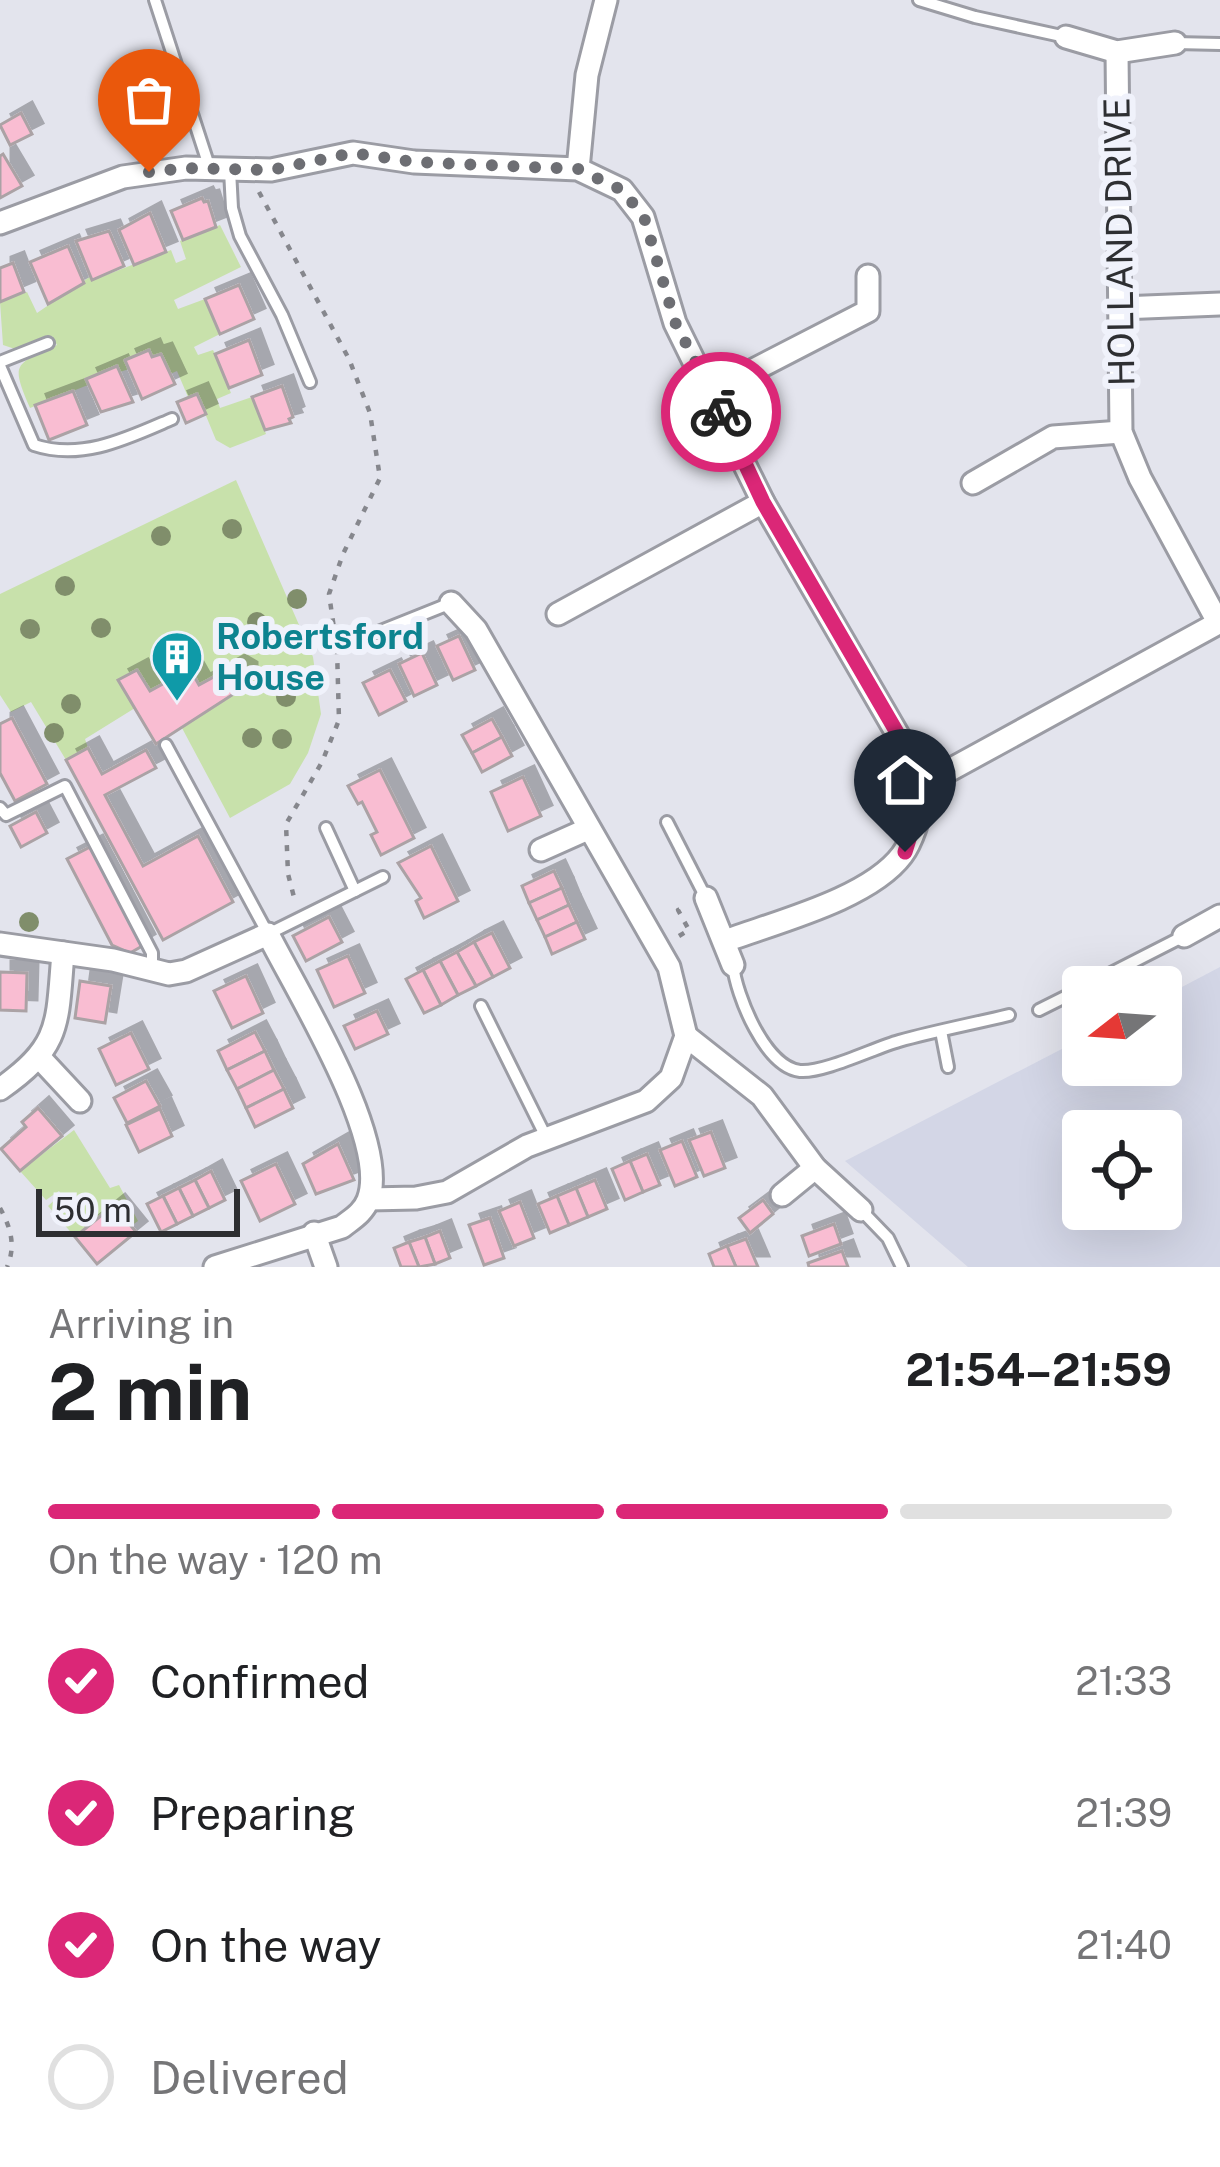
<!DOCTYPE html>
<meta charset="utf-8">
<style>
:root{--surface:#fff;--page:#f2f2f2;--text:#202124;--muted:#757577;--line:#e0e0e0;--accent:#db2777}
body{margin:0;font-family:"Public Sans",sans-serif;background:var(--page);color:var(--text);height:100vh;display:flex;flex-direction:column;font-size:45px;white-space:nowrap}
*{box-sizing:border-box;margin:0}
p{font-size:39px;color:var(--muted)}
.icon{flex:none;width:66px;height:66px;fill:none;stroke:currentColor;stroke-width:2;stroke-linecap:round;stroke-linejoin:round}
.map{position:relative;height:1267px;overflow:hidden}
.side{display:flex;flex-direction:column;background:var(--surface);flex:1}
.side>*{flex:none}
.needle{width:78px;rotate:253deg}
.fabs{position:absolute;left:1062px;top:966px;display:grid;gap:24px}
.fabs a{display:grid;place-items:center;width:120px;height:120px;border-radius:12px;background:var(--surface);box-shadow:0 12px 48px #0002;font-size:60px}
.scale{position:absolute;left:36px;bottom:30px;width:204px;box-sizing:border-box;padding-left:12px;border:6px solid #2e2f32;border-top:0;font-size:33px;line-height:42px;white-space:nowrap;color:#2e2f32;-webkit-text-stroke:9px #f0f2fb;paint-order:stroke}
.pin{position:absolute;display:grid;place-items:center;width:102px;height:102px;color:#fff;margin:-123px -51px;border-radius:50% 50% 50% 0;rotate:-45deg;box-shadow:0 0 12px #0007}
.pin .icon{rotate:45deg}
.courier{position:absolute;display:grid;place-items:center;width:120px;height:120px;margin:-60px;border:9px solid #db2777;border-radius:50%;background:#fff;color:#222;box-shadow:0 3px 15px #0007}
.headline em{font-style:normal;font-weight:700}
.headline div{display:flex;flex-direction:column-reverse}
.headline{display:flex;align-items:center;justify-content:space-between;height:204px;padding:0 48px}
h1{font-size:78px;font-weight:700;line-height:90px}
.bar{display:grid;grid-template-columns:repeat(4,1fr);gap:18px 12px;align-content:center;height:144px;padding:0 48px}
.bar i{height:15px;border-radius:9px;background:var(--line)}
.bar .current{background:var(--accent)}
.bar p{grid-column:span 4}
ol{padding:0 48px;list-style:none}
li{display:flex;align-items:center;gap:36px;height:132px}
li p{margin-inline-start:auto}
li .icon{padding:12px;border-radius:50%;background:var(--accent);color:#fff;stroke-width:4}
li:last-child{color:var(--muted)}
li i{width:66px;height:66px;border:6px solid var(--line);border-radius:50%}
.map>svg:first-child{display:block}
.built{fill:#d3d6e6;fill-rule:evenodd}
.green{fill:#c8e1ab}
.building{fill:#f9bdd2;stroke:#aba2a5;stroke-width:3;filter:url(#shadow)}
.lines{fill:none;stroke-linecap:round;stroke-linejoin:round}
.lane-casing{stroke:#9b9ca4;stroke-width:16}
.street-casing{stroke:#9b9ca4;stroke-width:27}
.path{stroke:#86878d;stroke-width:4.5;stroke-dasharray:6 9;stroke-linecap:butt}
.lane{stroke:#fff;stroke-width:10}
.street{stroke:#fff;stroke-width:21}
.tree{fill:#808e6b}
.done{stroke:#6d6e73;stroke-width:12;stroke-dasharray:0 21.6}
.route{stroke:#db2777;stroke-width:15}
.labels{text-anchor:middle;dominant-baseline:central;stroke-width:12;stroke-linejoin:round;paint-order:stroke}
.street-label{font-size:36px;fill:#2e2f32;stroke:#f0f2fb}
.culture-label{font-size:36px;font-weight:bold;fill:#0d838f;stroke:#f0f2fb;text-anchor:start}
</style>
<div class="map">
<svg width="1220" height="1267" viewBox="0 0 1220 1267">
<defs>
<filter id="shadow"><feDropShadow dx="11" dy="-11" stdDeviation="0" flood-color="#0004"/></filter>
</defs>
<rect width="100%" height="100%" fill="#e3e4ed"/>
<!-- built -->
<path class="built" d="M 1220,967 L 1220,1267 L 968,1267 L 845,1161 L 1083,1038 L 1083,1065 L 1161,1065 L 1161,998 ZM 1083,1131 L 1161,1131 L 1161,1209 L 1083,1209 Z"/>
<!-- green -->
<g class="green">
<path d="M 220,225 L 241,267 L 174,300 L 178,309 L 205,299 L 220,334 L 194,347 L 198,355 L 213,350 L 215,354 L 231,393 L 217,399 L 220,408 L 252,397 L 266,434 L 230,448 L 216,440 L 197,394 L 188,397 L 177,371 L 170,374 L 148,350 L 125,360 L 129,369 L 120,372 L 116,366 L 87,379 L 88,385 L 30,408 C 10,362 15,365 57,345 L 52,336 L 15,349 L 3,345 L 0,302 L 27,292 L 37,313 L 91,276 L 93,280 L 171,250 L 176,263 L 186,259 L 180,241 Z"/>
<path d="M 236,480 L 313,657 L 321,714 L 308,753 L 290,784 L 230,818 L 182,728 L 246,687 L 246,672 L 233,666 L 199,685 L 189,669 L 150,691 L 136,670 L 119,680 L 135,708 L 85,739 L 88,748 L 66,760 L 31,702 L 11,712 L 0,695 L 0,594 Z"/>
<path d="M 74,1130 L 110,1188 L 119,1185 L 138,1221 L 131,1226 L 113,1205 L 75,1237 L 48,1206 L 61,1194 L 59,1191 L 46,1200 L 20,1171 Z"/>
</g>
<!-- building -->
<g class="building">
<path d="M 154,105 L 165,140 L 131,151 L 120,116 Z"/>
<path d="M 21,113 L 32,134 L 10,145 L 0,125 Z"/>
<path d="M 3,154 L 22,186 L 0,198 L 0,156 Z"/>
<path d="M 202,198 L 204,202 L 208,201 L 216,227 L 183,240 L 171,211 Z"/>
<path d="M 150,213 L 166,252 L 134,265 L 119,230 Z"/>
<path d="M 109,231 L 124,266 L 92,280 L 76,241 Z"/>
<path d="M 68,246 L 84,283 L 48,304 L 30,262 Z"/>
<path d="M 13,263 L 24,292 L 0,302 L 0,268 Z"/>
<path d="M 239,285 L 254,319 L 220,334 L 205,299 Z"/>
<path d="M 249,340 L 262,375 L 229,388 L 215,354 Z"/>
<path d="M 149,350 L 152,357 L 161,354 L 175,384 L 142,399 L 125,360 Z"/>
<path d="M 117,366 L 133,402 L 101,412 L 86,379 Z"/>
<path d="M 282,386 L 293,417 L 289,419 L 291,423 L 265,430 L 252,397 Z"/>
<path d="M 73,391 L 87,425 L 49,440 L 35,405 Z"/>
<path d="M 197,394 L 206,414 L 186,423 L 177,402 Z"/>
<path d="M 459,636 L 475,670 L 453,680 L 437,646 Z"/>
<path d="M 422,653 L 437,685 L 414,696 L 399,664 Z"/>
<path d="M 234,666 L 246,673 L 246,686 L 156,744 L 118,680 L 137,670 L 150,691 L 190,669 L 199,685 Z"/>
<path d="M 390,670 L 406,701 L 379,715 L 363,683 Z"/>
<path d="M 12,718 L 47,784 L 15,801 L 0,773 L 0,724 Z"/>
<path d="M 492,719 L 502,737 L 472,753 L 462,735 Z"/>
<path d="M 502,737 L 512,756 L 482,772 L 472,753 Z"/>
<path d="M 88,748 L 102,774 L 146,750 L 156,768 L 105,795 L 143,866 L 198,836 L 233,902 L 163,940 L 66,760 Z"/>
<path d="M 380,770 L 414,838 L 381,855 L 371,835 L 377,832 L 362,802 L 358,804 L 348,786 Z"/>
<path d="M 523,777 L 541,816 L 508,831 L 491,792 Z"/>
<path d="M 36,812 L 47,833 L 21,847 L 10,826 Z"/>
<path d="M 92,846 L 144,945 L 130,953 L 112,945 L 67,859 Z"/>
<path d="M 431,846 L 458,901 L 424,918 L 416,901 L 421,898 L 398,863 Z"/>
<path d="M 554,871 L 562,888 L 529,903 L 522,886 Z"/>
<path d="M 562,888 L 569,905 L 537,920 L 529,903 Z"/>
<path d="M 569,905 L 577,922 L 545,937 L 537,920 Z"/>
<path d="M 329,917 L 342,942 L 306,961 L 293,936 Z"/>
<path d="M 577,922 L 585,939 L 552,954 L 545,937 Z"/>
<path d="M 492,933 L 510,968 L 493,977 L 474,942 Z"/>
<path d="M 474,942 L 493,977 L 476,986 L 457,952 Z"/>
<path d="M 457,952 L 476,986 L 458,995 L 440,961 Z"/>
<path d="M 348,956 L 365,993 L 334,1007 L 317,970 Z"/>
<path d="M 440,961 L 458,995 L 441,1005 L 423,970 Z"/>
<path d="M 423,970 L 441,1005 L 424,1013 L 406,979 Z"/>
<path d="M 0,972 L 27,973 L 26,1011 L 0,1010 Z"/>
<path d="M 246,976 L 263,1013 L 232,1028 L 214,991 Z"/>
<path d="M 80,981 L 111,986 L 105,1023 L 75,1018 Z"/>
<path d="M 377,1011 L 388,1034 L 355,1049 L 344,1026 Z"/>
<path d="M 255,1032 L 265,1051 L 227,1070 L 218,1051 Z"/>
<path d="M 131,1033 L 149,1069 L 116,1085 L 99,1049 Z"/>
<path d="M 265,1051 L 274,1070 L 237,1089 L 227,1070 Z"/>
<path d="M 274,1070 L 284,1089 L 246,1108 L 237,1089 Z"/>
<path d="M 146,1081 L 160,1106 L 127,1123 L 114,1098 Z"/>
<path d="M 284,1089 L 293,1108 L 255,1127 L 246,1108 Z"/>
<path d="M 38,1108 L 62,1136 L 20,1171 L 1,1149 L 26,1127 L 22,1122 Z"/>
<path d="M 160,1109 L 172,1136 L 139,1152 L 126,1125 Z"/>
<path d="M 711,1132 L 725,1168 L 704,1176 L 689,1140 Z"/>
<path d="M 682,1141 L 697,1177 L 675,1186 L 660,1150 Z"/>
<path d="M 338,1144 L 354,1180 L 316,1194 L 303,1164 Z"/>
<path d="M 647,1154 L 660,1185 L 643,1192 L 630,1161 Z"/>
<path d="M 630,1161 L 643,1192 L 625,1200 L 612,1169 Z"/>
<path d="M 276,1164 L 295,1204 L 260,1221 L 241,1181 Z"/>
<path d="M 211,1171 L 225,1200 L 209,1208 L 195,1180 Z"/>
<path d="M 195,1180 L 209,1208 L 193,1216 L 179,1188 Z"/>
<path d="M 595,1180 L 607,1209 L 588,1217 L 576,1188 Z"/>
<path d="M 179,1188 L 193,1216 L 177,1224 L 163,1196 Z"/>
<path d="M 576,1188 L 588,1217 L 569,1225 L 557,1196 Z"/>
<path d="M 163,1196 L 177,1224 L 161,1232 L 147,1204 Z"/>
<path d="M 557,1196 L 569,1225 L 550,1233 L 538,1204 Z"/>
<path d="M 763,1200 L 773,1214 L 750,1233 L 739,1218 Z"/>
<path d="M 520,1202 L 534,1238 L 514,1246 L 499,1211 Z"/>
<path d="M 114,1205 L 136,1232 L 97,1264 L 75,1237 Z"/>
<path d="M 490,1218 L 504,1258 L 484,1265 L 469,1225 Z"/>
<path d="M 834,1224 L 841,1244 L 809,1256 L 802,1236 Z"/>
<path d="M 440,1231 L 450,1258 L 435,1264 L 425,1237 Z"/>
<path d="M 425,1237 L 435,1264 L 419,1267 L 409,1242 Z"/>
<path d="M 746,1239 L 758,1267 L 736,1267 L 727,1246 Z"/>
<path d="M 409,1242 L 419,1267 L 401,1267 L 394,1248 Z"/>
<path d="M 727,1246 L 736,1267 L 714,1267 L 709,1254 Z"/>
<path d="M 842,1251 L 848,1267 L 809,1267 L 808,1263 Z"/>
</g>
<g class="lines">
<!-- lane casing -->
<g class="lane-casing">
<g id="lane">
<path d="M 155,0 L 210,169"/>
<path d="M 919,0 L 975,17 L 1066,37"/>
<path d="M 1175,43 L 1220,44"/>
<path d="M 230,170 L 232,208 L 240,236 L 282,315 L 310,382"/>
<path d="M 0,362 L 48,343"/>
<path d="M 0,366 L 34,445 C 82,461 128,438 172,419"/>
<path d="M 356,641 L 451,603"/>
<path d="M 166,745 L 268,934 L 383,877"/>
<path d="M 0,808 L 6,815 L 65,786 L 152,953 L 152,969"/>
<path d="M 667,822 L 706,898"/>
<path d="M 326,828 L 355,891"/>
<path d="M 733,965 C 736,995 765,1067 800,1071 C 824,1073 874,1048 899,1041 C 935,1031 972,1024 1009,1015"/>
<path d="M 1084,987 L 1184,936"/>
<path d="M 481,1006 L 547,1139"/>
<path d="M 1039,1010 L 1083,988"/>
<path d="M 941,1031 L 948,1067"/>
<path d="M 861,1210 L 888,1238 L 902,1267"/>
</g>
</g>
<!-- street casing -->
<g class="street-casing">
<g id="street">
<path d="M 1066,37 L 1117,52 L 1175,43"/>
<path d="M 1117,52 L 1121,432 L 1140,478 L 1218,622"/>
<path d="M 578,169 L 587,75 L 606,0"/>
<path d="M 0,223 L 123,177 L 186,168 L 271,170 L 353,153 L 414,162 L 578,169 L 622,190 L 643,217 L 675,323 L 763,502 L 913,761 L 930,775 L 948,771 L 1220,622"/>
<path d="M 1121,308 L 1220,304"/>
<path d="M 711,392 L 868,311 L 868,276"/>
<path d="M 973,483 L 1053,437 L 1121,432"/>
<path d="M 558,614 L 763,502"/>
<path d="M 541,850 L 588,829"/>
<path d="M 706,898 L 733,965"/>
<path d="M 1184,936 L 1220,916"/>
<path d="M 725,941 C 776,922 869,899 902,855 C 917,835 922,799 930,775"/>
<path d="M 0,944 L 113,960 L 169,974 L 186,971 L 268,934 C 296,990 391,1142 368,1200 C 363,1213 352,1219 342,1227 L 215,1267"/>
<path d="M 686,1036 L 762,1096 L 815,1168 L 861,1210"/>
<path d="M 39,1057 L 80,1101"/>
<path d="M 0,1089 C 62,1046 57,1023 63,953"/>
<path d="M 782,1195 L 815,1168"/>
<path d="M 369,1199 L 416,1198 L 447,1192 L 527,1146 L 646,1101 L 671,1078 L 686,1036 L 669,967 L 476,630 L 451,603"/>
<path d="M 314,1233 L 326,1267"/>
</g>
</g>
<!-- path -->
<g class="path">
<path d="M 259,192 L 349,359 L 370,413 L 380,478 L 343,554 L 329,594 L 337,649 L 339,720 L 322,762 L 286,824 L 288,874 L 295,901"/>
<path d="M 679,936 L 689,930 L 678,910 L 686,907"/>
<path d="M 0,1208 C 11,1228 16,1246 7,1267"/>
</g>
<!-- lane -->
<use href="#lane" class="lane"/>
<!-- street -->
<use href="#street" class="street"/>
</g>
<!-- trees -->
<g class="tree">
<circle cx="232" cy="529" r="10"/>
<circle cx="161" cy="536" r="10"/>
<circle cx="65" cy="586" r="10"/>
<circle cx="297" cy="599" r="10"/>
<circle cx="257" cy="622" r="10"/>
<circle cx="101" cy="628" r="10"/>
<circle cx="30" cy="629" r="10"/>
<circle cx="286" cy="697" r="10"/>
<circle cx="71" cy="704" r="10"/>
<circle cx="54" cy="733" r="10"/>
<circle cx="252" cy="738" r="10"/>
<circle cx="282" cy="739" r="10"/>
<circle cx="29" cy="922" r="10"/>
</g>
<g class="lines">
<!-- done -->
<path class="done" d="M 149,172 L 186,168 L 271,170 L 353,153 L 414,162 L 578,169 L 622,190 L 644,217 L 675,322 L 721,412"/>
<!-- route -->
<path class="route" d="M 721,412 L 763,502 L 913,760 L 929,775 L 905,852"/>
</g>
<!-- icons -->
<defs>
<g id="building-pin" transform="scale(2.7)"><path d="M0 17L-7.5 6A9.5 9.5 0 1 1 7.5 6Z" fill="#0f9aa8" stroke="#f0f2fb"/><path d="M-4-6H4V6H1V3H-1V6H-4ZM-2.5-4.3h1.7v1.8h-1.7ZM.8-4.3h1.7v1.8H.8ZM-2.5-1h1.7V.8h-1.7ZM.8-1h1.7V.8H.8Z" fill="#fff"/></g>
</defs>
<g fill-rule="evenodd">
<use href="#building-pin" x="177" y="657"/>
</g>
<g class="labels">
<!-- street labels -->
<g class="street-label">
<text transform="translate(1119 242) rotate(-91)">HOLLAND DRIVE</text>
</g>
<!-- culture labels -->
<g class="culture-label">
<text x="216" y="636">Robertsford<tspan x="216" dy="41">House</tspan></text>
</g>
</g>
</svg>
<div class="fabs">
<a><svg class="needle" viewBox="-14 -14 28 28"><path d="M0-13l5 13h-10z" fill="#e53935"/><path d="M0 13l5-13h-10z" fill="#757577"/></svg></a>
<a><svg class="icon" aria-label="locate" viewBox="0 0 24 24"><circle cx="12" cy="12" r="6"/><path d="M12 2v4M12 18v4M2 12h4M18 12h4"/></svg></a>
</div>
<div class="scale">50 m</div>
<div class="pin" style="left:149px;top:172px;background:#ea580c"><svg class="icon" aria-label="bag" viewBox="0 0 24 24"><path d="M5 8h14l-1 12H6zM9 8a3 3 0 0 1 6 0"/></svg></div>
<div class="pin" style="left:905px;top:852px;background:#1f2937"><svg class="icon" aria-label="home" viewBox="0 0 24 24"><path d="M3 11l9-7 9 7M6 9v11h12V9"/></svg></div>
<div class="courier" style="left:721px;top:412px"><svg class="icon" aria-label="bike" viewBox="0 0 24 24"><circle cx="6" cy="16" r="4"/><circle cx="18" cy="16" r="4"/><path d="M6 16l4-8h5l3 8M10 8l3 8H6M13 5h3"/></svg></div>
</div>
<section class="side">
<div class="headline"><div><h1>2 min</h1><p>Arriving in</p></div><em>21:54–21:59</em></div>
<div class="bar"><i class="current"></i><i class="current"></i><i class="current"></i><i></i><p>On the way · 120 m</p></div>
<ol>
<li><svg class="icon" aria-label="check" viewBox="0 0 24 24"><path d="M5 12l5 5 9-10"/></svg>Confirmed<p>21:33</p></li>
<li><svg class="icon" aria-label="check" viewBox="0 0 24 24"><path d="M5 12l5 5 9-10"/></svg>Preparing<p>21:39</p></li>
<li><svg class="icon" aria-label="check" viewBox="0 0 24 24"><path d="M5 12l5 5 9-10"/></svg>On the way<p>21:40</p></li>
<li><i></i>Delivered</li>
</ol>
</section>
